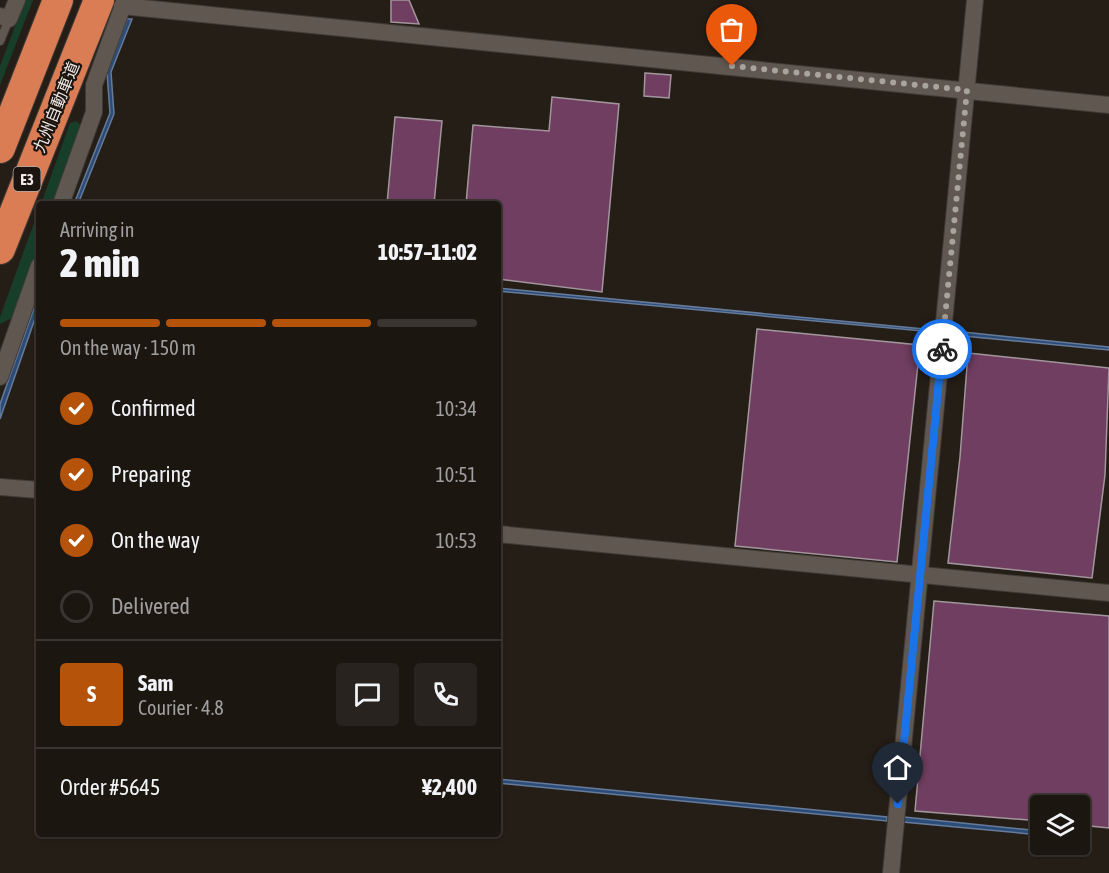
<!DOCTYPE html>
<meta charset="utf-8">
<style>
:root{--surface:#1c1611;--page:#29231f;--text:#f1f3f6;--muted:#a09f9f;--line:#3a3531;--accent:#b45309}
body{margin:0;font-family:"Asap Condensed","Noto Sans JP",sans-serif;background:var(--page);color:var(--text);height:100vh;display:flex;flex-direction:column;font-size:22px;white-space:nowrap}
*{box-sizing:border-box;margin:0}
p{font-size:20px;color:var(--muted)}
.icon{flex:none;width:33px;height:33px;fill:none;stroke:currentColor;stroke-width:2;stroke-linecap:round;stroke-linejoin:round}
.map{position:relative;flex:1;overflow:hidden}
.side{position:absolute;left:36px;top:201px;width:465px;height:636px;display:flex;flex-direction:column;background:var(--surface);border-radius:6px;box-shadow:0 2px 4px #0004,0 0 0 2px var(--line)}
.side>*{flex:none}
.tools{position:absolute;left:1030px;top:795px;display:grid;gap:12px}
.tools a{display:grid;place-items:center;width:60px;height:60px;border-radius:6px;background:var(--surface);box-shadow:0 2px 4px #0004,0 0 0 2px var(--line);font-size:30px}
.pin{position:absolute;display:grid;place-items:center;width:51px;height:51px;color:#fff;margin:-62px -26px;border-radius:50% 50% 50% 0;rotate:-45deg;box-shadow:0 0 6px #0007}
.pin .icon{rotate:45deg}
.courier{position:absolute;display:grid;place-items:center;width:60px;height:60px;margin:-30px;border:4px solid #1a73e8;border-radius:50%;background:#fff;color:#222;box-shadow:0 2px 8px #0007}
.headline em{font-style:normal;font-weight:800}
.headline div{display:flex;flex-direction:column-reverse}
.headline{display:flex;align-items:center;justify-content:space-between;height:102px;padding:0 24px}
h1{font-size:39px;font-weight:800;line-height:45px}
.bar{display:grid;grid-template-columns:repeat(4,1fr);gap:9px 6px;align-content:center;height:72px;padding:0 24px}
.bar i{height:8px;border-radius:4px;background:var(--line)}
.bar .selected{background:var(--accent)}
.bar p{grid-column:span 4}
.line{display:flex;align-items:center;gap:15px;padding:0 24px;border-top:2px solid var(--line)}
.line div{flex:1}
.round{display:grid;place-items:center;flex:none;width:63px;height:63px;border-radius:6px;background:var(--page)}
ol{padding:0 24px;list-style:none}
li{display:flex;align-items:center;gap:18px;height:66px}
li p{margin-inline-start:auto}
li .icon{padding:6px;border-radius:50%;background:var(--accent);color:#fff;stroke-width:4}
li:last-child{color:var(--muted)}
li i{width:33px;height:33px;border:3px solid var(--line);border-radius:50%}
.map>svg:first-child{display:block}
.green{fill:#173e29}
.water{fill:#2b4b78;stroke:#667b99;stroke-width:1.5}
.building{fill:#703e60;stroke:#a2969d;stroke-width:1.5}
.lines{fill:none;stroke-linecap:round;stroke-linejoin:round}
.service-casing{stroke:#403a36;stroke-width:10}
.minor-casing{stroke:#403a36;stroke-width:18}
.motorway-casing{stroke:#403a36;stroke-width:32}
.service{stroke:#605750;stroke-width:8}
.minor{stroke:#605750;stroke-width:16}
.motorway{stroke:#da7c54;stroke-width:30}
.done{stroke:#a9a39e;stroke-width:6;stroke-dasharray:0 10.8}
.route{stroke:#1a73e8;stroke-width:8}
.labels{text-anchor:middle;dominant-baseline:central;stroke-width:4.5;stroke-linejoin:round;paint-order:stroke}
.shield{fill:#1c150f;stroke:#b0aaa6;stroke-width:1.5}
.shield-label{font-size:15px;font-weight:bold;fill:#f0eae6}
.street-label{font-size:16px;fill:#f0eae6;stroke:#1c150f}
</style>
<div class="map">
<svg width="1109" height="873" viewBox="0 0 1109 873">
<rect width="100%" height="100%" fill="#251e17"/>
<!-- green -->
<g class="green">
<path d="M 25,0 L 33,0 L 0,85 L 0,66 Z"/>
<path d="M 76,121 L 83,127 L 57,204 L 41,204 L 70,123 Z"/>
<path d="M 39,209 L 39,253 L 14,317 L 0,324 L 0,317 Z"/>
</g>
<!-- water -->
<g class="water">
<path d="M 127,19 L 132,19 L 111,72 L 114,114 L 78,204 L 74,204 L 110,113 L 107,72 Z"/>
<path d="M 498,288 L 934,330 L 933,332 L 498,291 Z"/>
<path d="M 39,294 L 39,307 L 0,419 L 0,404 Z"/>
<path d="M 953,331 L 1109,347 L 1109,350 L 953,335 Z"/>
<path d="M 498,779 L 887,817 L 887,821 L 498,783 Z"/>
<path d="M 904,817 L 1041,831 L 1041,835 L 903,822 Z"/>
</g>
<!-- building -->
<g class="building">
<path d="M 391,0 L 409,0 L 419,24 L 391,22 Z"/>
<path d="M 645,73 L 671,75 L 669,98 L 644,96 Z"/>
<path d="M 552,97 L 619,104 L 602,292 L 498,279 L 498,204 L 466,204 L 473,125 L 549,131 Z"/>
<path d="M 395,117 L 442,121 L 434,204 L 387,204 Z"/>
<path d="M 757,329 L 920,345 L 897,562 L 735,546 Z"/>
<path d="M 968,353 L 1109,368 L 1105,475 L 1092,578 L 948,563 L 960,457 Z"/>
<path d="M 934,601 L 1109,616 L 1109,828 L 1080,825 L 1080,806 L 1041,806 L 1041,821 L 915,811 Z"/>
</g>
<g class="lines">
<!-- service casing -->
<g class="service-casing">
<path id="service" d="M 0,41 L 9,19"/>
</g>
<!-- minor casing -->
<g class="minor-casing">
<g id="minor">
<path d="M 122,6 L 1109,105"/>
<path d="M 0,16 L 9,19 L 17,0"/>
<path d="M 61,204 L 94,112 L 94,85 L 125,0"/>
<path d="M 0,377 L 39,266"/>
<path d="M 0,487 L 39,490"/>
<path d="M 498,534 L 1109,593"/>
<path d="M 891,873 L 975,0"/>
</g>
</g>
<!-- motorway casing -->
<g class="motorway-casing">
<g id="motorway">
<path d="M 0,148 L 58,0"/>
<path d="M 0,249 L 99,0"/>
</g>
</g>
<!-- service -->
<use href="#service" class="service"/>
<!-- minor -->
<use href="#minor" class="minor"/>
<!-- motorway -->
<use href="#motorway" class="motorway"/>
</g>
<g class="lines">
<!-- done -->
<path class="done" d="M 732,66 L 967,90 L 942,349"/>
<!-- route -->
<path class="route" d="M 898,804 L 942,349"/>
</g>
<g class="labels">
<!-- shield labels -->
<rect class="shield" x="13.5" y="167" width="27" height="24" rx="4.5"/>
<g class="shield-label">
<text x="27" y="179">E3</text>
</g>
<!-- street labels -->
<g class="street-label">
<text transform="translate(56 107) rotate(-68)">九州自動車道</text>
</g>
</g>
</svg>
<div class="tools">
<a><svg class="icon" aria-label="layers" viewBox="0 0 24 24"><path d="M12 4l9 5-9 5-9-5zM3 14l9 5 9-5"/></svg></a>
</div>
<div class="pin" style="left:732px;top:66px;background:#ea580c"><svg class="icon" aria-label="bag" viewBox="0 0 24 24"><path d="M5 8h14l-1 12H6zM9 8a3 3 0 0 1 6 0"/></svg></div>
<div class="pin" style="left:898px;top:804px;background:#1f2937"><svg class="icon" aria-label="home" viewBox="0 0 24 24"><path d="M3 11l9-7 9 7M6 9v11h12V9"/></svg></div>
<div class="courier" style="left:942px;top:349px"><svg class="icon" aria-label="bike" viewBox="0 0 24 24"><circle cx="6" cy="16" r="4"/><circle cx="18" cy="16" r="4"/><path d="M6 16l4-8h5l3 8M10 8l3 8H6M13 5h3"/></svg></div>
<section class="side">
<div class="headline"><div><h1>2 min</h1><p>Arriving in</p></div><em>10:57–11:02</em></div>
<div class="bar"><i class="selected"></i><i class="selected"></i><i class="selected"></i><i></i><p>On the way · 150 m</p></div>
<ol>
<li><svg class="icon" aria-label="check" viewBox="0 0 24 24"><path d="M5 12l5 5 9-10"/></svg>Confirmed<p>10:34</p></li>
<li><svg class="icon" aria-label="check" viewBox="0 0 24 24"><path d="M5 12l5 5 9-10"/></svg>Preparing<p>10:51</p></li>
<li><svg class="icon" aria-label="check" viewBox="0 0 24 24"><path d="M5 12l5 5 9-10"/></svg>On the way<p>10:53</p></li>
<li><i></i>Delivered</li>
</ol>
<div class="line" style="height:108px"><b class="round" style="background:var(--accent);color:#fff">S</b><div><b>Sam</b><p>Courier · 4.8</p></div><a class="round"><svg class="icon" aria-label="chat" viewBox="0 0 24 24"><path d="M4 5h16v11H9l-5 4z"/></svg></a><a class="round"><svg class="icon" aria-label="phone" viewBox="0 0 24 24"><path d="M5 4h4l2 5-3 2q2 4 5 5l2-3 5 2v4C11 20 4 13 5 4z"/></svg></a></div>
<div class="line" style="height:78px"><div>Order #5645</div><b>¥2,400</b></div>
</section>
</div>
